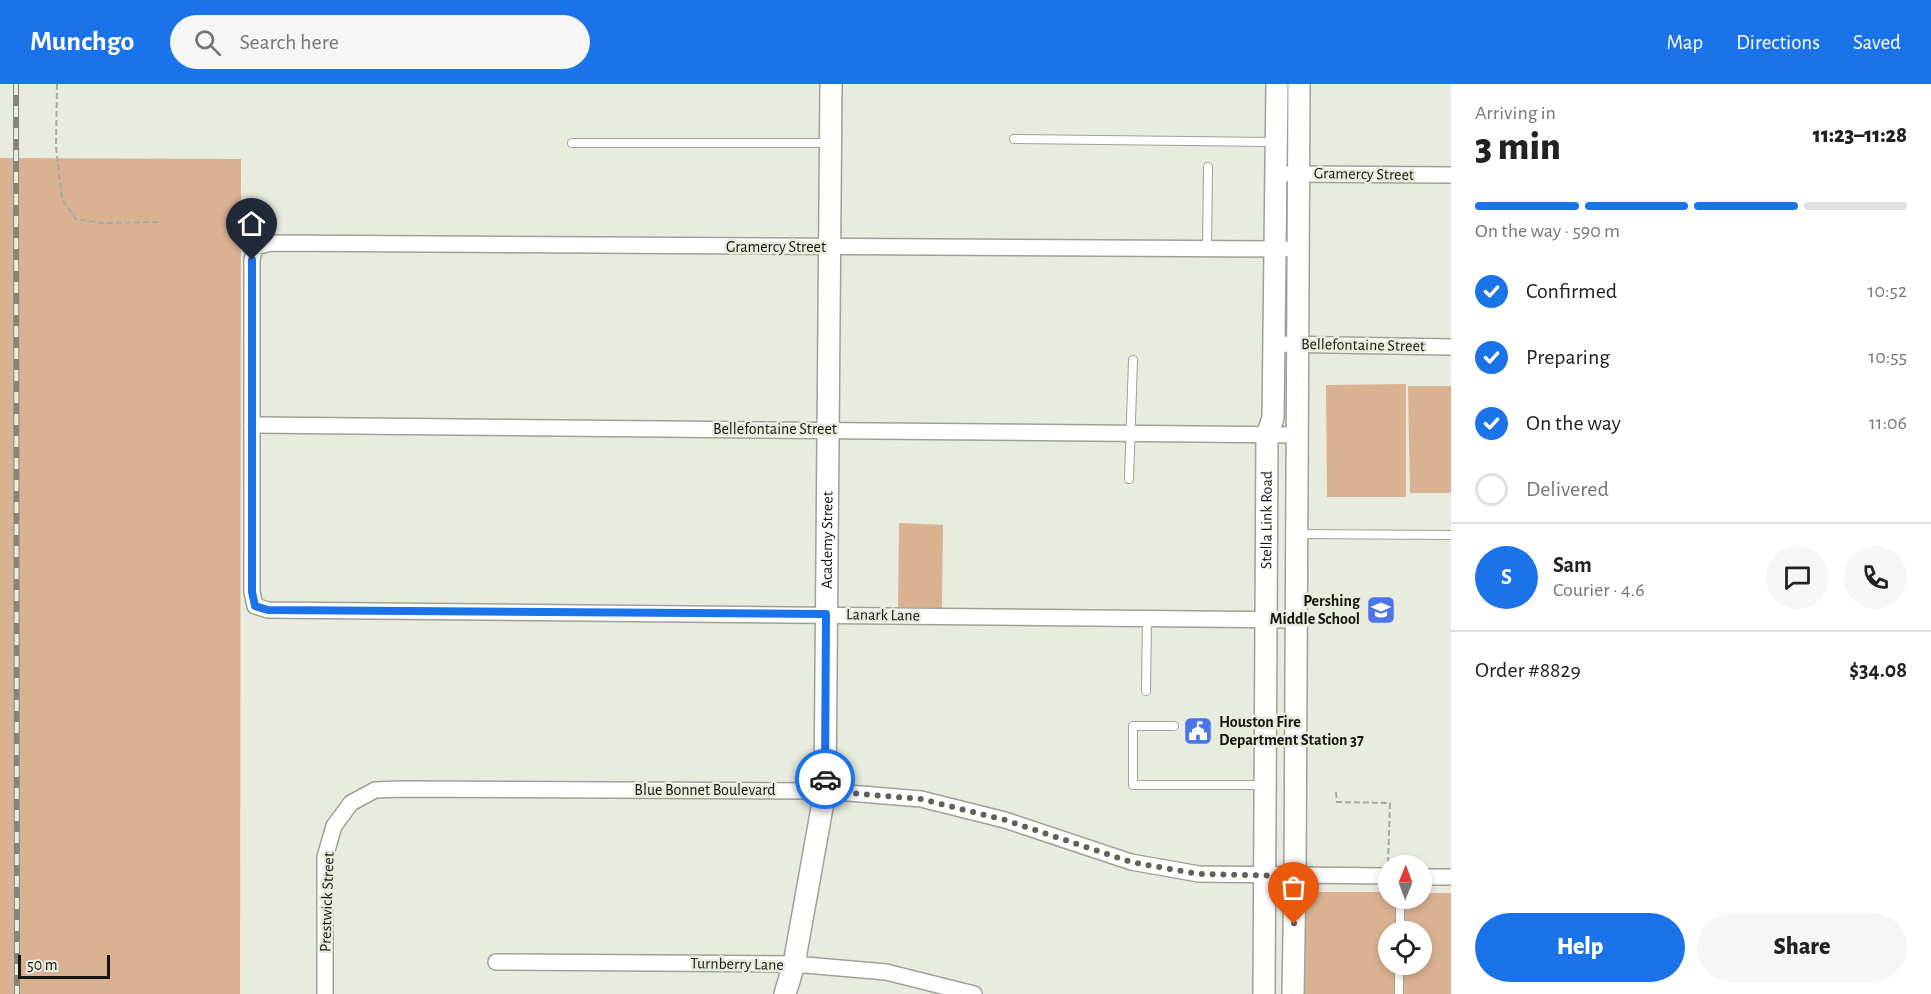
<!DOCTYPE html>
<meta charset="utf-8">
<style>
:root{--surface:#fff;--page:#f6f6f6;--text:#222;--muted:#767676;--line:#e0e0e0;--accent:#1a73e8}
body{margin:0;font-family:"Alegreya Sans",sans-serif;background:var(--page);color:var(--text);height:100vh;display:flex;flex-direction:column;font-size:22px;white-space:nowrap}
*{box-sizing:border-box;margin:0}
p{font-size:20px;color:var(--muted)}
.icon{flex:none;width:33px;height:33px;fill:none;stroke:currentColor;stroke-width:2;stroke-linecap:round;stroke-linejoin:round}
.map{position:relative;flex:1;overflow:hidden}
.sheet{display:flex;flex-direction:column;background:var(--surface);width:480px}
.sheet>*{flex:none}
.needle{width:39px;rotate:1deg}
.fabs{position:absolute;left:1378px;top:771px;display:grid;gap:12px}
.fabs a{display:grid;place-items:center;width:54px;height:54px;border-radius:50%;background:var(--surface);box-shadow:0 3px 9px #0003;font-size:30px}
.scale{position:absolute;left:18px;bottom:15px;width:92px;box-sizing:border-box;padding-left:6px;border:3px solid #161713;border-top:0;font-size:16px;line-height:21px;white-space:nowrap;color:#161713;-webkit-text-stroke:4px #e8ecde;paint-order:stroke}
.pin{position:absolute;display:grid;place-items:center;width:51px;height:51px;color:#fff;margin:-62px -26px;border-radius:50% 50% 50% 0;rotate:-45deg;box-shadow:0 0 6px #0007}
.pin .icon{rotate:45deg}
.courier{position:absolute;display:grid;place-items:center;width:60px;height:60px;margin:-30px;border:4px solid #1a73e8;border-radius:50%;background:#fff;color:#222;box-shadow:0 2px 8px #0007}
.summary em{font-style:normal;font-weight:800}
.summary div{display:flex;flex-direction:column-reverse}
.summary{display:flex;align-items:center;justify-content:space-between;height:102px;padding:0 24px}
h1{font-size:39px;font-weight:800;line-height:45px}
.bar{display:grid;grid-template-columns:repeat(4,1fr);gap:9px 6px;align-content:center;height:72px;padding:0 24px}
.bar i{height:8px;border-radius:4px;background:var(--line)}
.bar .active{background:var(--accent)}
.bar p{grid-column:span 4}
.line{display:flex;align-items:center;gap:15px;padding:0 24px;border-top:2px solid var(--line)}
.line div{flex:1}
.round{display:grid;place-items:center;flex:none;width:63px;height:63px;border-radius:32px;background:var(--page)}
ol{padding:0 24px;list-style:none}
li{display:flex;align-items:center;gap:18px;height:66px}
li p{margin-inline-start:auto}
li .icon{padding:6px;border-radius:50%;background:var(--accent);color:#fff;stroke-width:4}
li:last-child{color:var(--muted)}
li i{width:33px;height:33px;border:3px solid var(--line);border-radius:50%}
.action{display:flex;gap:12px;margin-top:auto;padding:12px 24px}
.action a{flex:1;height:69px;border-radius:36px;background:var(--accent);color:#fff;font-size:24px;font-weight:800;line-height:69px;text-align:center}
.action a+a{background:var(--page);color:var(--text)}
header{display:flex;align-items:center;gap:36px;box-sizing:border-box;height:84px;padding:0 30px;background:var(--accent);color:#fff}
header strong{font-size:28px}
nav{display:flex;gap:33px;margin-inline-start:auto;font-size:21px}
.search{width:420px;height:54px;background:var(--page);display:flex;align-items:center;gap:15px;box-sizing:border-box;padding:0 21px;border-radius:33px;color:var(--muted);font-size:22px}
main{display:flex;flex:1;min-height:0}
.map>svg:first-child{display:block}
.green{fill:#dab291;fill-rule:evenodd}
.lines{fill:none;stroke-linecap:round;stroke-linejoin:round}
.lane-casing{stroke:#9ea195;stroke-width:10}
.street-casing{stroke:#9ea195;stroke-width:18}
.secondary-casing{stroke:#9ea195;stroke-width:24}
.path{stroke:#a6a99e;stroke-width:2;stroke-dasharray:6 3;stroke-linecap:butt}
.lane{stroke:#fff;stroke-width:8}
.street{stroke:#fff;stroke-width:15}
.secondary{stroke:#fff;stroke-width:21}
.rail-casing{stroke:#84867d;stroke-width:6}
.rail{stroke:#e8ecde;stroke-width:4;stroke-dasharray:11;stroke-linecap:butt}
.done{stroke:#60625a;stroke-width:6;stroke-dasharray:0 10.8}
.route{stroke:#1a73e8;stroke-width:8}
.labels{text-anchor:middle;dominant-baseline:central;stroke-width:5;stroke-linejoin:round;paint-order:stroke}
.street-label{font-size:16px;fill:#161713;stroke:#e8ecde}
.poi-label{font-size:16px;font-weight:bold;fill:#161713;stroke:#e8ecde;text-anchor:end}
</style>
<header>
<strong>Munchgo</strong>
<div class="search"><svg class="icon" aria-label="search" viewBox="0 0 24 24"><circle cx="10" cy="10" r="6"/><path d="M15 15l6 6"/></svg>Search here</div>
<nav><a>Map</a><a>Directions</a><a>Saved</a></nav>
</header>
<main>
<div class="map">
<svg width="1451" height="910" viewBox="0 0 1451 910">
<rect width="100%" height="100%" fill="#e8ecde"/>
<!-- green -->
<g class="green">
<path d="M 0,74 L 241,75 L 240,910 L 0,910 Z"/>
<path d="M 1406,300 L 1406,413 L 1327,413 L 1326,301 Z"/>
<path d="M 1408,302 L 1451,302 L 1451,409 L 1410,409 Z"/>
<path d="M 899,439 L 943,441 L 942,524 L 898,523 Z"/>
<path d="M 1306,808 L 1389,808 L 1389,814 L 1422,814 L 1422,809 L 1451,809 L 1451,910 L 1305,910 ZM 1389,848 L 1422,848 L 1422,880 L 1389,880 Z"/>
</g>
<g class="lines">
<!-- lane casing -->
<g class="lane-casing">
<g id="lane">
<path d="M 1014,55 L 1275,58"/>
<path d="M 572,59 L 829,59"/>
<path d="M 1207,165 L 1208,83"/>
<path d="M 1129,395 L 1133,276"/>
<path d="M 1298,450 L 1451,451"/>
<path d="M 1146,607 L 1147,534"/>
<path d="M 1174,642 L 1133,642 L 1133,701 L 1264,701"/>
<path d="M 1400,848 L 1400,814"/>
<path d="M 1399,910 L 1399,880"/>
</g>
</g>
<!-- street casing -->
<g class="street-casing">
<g id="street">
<path d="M 1289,90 L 1451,91"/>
<path d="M 1285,165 L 271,159 L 255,163 L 252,176 L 252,508 L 255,522 L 268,526 L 1296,536"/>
<path d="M 1275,260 L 1451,263"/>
<path d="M 252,341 L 1297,351"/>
<path d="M 1422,793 L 1451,793"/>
<path d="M 496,878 L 794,880 L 886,888 L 974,910"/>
<path d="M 325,910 L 325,773 L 334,742 L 351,719 L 375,706 L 402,705 L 825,707 L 921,715 L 1005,736 L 1131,778 L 1199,790 L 1389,792"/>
</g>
</g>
<!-- secondary casing -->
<g class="secondary-casing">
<g id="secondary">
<path id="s1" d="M 785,910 L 794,880 L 825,707 L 831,0"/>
<path id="s2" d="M 1264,910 L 1267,351 L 1273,334 L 1277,0"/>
<path d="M 1293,910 L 1295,792 L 1299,0"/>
</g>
</g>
<!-- path -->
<g class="path">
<path d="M 57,0 L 56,63 L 62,115 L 76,135 L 101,139 L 160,138"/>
<path d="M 1336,708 L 1337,718 L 1390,719 L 1388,780"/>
</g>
<!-- lane -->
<use href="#lane" class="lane"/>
<!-- street -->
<use href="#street" class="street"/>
<!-- secondary -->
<use href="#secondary" class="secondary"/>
<!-- rail casing -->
<g class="rail-casing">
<path id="rail" d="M 16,0 L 17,910"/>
</g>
<!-- rail -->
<use href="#rail" class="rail"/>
</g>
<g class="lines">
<!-- done -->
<path class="done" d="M 825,695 L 825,707 L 921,715 L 1005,736 L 1131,778 L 1170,785 L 1199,790 L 1295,792 L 1294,840"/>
<!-- route -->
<path class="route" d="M 252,176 L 252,508 L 255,522 L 268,526 L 826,530 L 825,695"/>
</g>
<!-- icons -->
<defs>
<g id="school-square" transform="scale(1.5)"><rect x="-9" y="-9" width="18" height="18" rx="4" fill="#4a76e9" stroke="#e8ecde"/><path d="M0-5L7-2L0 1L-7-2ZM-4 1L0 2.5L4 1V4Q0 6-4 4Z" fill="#fff"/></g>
<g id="civic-square" transform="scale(1.5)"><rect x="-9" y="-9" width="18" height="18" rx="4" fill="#4a76e9" stroke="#e8ecde"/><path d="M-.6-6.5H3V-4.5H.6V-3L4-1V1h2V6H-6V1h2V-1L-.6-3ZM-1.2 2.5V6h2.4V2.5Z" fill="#fff"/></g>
</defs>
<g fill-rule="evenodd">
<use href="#school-square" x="1381" y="526"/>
<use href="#civic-square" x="1198" y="647"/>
</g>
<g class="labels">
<!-- street labels -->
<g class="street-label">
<text transform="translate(1364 90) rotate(1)">Gramercy Street</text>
<text x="776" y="163">Gramercy Street</text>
<text transform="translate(1363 261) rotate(1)">Bellefontaine Street</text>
<text x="775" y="345">Bellefontaine Street</text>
<text stroke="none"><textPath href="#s2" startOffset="474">Stella Link Road</textPath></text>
<text stroke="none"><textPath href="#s1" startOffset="458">Academy Street</textPath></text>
<text transform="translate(883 531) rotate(1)">Lanark Lane</text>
<text x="705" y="706">Blue Bonnet Boulevard</text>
<text transform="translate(327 818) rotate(-88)">Prestwick Street</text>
<text transform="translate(737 880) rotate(1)">Turnberry Lane</text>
</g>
<!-- poi labels -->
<g class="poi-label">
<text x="1360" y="517">Pershing<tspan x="1360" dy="18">Middle School</tspan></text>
<text x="1219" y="638" text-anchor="start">Houston Fire<tspan x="1219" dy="18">Department Station 37</tspan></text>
</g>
</g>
</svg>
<div class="fabs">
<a><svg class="needle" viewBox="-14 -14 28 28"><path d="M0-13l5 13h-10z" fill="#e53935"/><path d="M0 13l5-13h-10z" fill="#767676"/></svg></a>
<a><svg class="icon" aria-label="locate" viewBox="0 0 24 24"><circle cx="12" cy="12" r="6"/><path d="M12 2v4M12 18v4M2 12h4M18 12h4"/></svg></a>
</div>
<div class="scale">50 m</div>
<div class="pin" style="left:1294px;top:840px;background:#ea580c"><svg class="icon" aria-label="bag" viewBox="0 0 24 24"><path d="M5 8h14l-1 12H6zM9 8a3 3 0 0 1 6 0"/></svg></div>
<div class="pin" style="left:252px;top:176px;background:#1f2937"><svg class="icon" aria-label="home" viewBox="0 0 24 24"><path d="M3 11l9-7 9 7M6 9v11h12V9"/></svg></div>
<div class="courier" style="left:825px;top:695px"><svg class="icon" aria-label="car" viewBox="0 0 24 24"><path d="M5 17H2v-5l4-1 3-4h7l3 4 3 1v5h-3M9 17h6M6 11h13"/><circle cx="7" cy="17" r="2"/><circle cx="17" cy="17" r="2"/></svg></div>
</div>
<section class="sheet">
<div class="summary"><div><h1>3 min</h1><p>Arriving in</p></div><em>11:23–11:28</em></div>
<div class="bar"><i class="active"></i><i class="active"></i><i class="active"></i><i></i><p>On the way · 590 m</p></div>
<ol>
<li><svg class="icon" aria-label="check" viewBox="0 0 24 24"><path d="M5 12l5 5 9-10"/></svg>Confirmed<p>10:52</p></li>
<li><svg class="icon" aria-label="check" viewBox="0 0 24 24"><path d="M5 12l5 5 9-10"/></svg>Preparing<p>10:55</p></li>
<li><svg class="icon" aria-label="check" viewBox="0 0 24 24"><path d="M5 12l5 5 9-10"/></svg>On the way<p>11:06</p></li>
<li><i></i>Delivered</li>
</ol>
<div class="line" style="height:108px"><b class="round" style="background:var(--accent);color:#fff">S</b><div><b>Sam</b><p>Courier · 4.6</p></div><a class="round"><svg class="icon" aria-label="chat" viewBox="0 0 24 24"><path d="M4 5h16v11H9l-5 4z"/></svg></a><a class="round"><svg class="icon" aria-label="phone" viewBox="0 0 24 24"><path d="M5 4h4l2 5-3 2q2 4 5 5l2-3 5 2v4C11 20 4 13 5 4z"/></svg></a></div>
<div class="line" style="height:78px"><div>Order #8829</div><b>$34.08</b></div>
<div class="action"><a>Help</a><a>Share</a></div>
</section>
</main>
